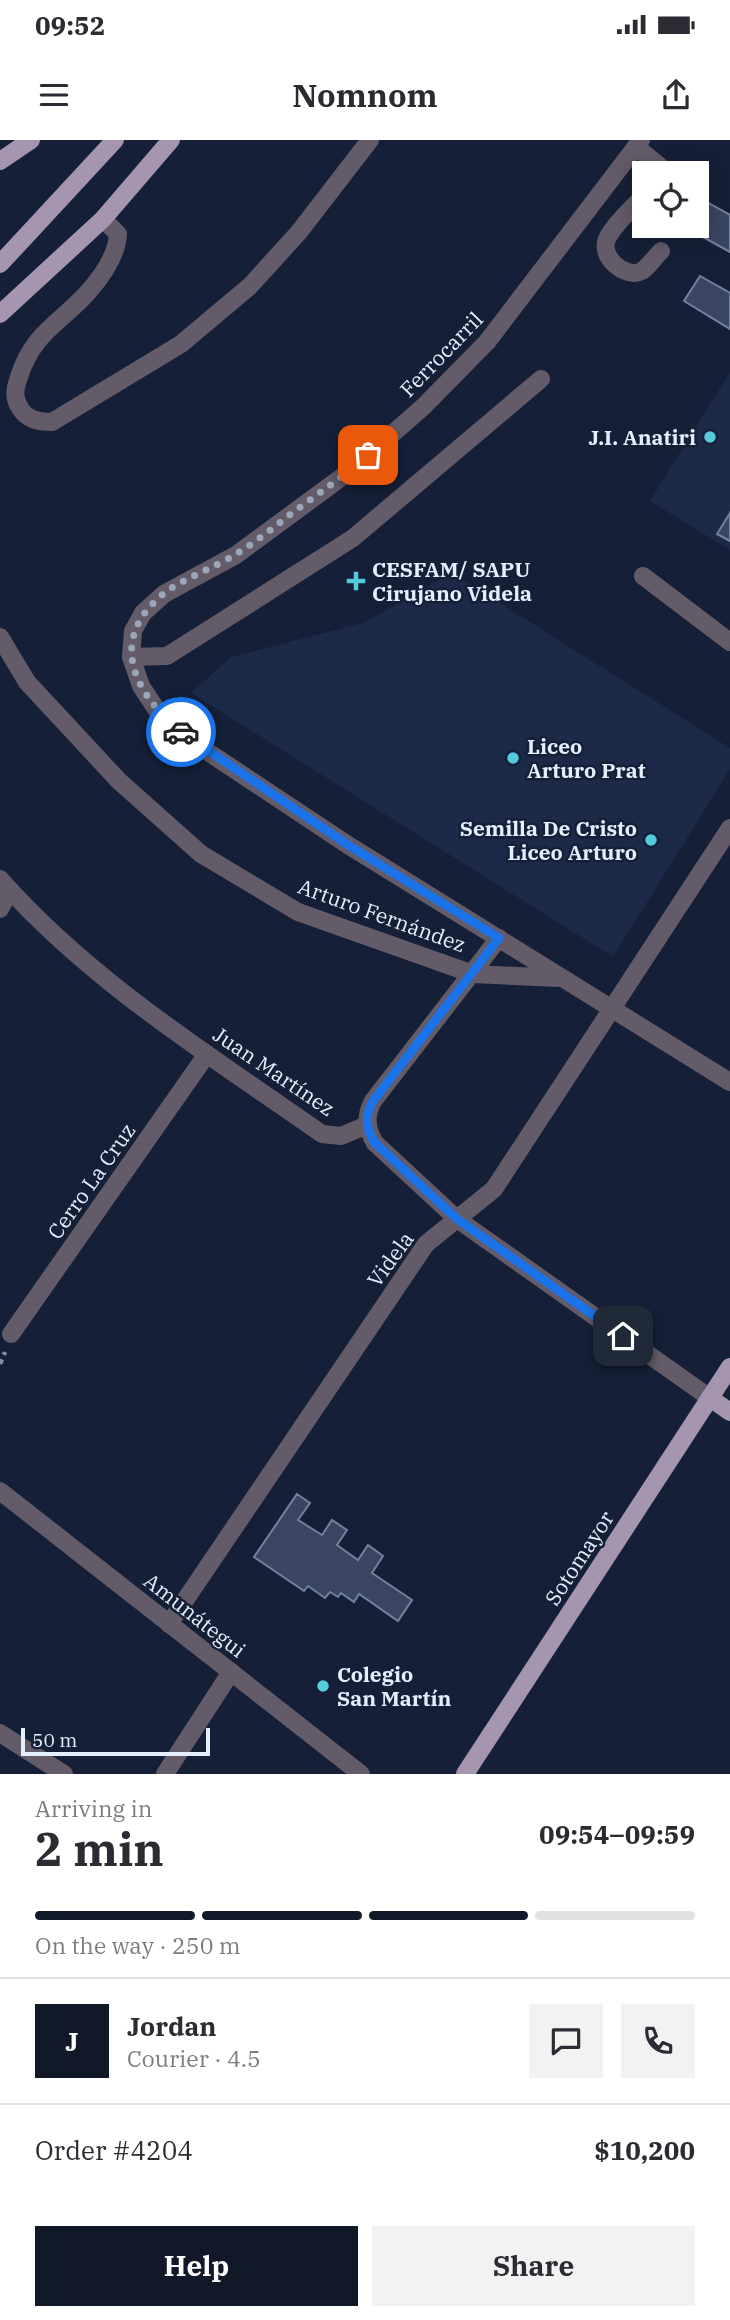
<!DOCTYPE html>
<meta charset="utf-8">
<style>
:root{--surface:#fff;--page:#f2f2f3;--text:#2b2b33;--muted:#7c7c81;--line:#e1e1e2;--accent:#111827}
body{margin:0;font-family:"IBM Plex Serif",serif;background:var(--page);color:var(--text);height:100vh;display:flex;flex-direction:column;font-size:26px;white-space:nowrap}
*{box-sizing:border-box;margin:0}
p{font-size:23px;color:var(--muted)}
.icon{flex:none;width:38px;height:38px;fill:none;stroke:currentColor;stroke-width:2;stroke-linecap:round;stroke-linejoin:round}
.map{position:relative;height:1634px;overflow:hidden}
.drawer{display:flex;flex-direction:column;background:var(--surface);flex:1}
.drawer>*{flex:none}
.buttons{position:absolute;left:632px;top:21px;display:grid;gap:14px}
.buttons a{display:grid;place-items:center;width:77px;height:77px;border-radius:0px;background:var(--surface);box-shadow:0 4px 18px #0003;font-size:35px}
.scale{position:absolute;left:21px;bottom:18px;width:189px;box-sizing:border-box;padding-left:7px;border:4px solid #e5eefe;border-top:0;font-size:19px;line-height:24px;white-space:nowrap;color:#e5eefe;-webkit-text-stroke:5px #152038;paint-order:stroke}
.pin{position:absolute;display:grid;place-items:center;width:60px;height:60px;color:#fff;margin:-30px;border-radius:14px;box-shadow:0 4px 10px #0006}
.courier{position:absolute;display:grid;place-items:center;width:70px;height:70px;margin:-35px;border:5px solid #1a73e8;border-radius:50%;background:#fff;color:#222;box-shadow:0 2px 9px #0007}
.summary em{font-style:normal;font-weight:800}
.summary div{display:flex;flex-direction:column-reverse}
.summary{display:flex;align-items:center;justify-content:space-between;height:119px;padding:0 35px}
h1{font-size:46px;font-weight:800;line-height:52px}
.bar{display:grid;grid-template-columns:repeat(4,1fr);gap:10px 7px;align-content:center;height:84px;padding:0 35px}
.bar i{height:9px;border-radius:5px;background:var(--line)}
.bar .active{background:var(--accent)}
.bar p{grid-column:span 4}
.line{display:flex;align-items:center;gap:18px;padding:0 35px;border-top:2px solid var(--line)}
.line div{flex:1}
.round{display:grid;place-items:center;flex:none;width:74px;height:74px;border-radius:0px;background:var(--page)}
.button{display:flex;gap:14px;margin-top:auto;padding:14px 35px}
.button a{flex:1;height:80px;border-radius:0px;background:var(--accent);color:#fff;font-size:28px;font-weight:800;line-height:80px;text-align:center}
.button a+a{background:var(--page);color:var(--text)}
.status{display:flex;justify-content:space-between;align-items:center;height:49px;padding:0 35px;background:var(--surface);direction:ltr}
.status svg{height:19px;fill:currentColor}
header{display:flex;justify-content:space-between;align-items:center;height:91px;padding:0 35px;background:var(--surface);font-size:32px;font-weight:800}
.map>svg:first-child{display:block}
.built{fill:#1c2947}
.building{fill:#3a4661;stroke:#72819e;stroke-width:2}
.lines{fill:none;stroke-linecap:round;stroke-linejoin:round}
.path{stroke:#848ea1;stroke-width:4.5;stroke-dasharray:5 5;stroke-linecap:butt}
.minor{stroke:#635b68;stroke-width:18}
.major{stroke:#a595af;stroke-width:18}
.done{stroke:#9ca6b9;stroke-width:7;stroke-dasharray:0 12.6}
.route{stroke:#1a73e8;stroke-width:9}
.poi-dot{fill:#53cbda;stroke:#152038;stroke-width:2.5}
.labels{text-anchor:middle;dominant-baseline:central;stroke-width:5;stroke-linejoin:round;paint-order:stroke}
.street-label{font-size:21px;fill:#e5eefe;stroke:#152038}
.poi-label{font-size:21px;font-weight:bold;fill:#e5eefe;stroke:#152038;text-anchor:start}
</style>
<div class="status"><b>09:52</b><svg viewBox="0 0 49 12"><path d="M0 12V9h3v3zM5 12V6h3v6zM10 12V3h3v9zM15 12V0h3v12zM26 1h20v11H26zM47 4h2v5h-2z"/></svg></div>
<header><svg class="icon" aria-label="menu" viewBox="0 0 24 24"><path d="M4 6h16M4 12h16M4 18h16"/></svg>Nomnom<svg class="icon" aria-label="share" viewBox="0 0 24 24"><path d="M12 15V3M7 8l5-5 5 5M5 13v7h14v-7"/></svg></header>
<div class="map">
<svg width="730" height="1634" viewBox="0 0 730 1634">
<rect width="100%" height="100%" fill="#152038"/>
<!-- built -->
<g class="built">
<path d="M 730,232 L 730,410 L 650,361 Z"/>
<path d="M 452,433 L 730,608 L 730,629 L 613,817 L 191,553 L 231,517 L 363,483 Z"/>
</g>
<!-- building -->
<g class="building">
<path d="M 696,56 L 730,75 L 730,112 L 683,86 L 696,86 Z"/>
<path d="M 700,136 L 730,153 L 730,189 L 684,161 Z"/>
<path d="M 730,373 L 730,401 L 717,394 Z"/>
<path d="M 297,1354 L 310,1363 L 298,1380 L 322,1395 L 332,1380 L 347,1390 L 337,1405 L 358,1420 L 368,1405 L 383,1416 L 372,1433 L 412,1460 L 398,1481 L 359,1454 L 354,1462 L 341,1453 L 338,1457 L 330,1452 L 325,1458 L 308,1446 L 304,1451 L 254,1417 Z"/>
</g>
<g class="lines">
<!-- path -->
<path class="path" d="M 0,1224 L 5,1212"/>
<!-- minor -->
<g class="minor">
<path d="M 641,0 L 487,202 L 423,267 L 350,331 L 236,415 L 164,454 L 143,473 L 133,491 L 131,517 L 141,546 L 160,575 L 193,602 L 348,705 L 730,942"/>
<path d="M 636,7 L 662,28 L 661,33"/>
<path d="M 644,55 C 633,68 616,82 608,97 C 597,116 626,140 642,131 C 649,126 655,117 661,111"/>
<path d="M 103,79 L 118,94 C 117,115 103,135 89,151 C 61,183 33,192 19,237 C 15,248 13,258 20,268 C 27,280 39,282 52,282 L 181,204 L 250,146 L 299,92 L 370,0"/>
<path d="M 643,436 L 730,502"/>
<path d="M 0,497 L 27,542 L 119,641 L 201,714 L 298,772 L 473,834 L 559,838"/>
<path d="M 131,517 L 167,516 L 353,398 L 541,239"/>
<path d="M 0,739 C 91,842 211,916 322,994 L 341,996 L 367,985"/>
<path d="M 0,769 L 10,750"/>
<path d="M 499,798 L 373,961 C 365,976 366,988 375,1003 L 457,1079 L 710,1258"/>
<path d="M 11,1194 L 207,914"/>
<path d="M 0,1351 L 361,1634"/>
<path d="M 169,1484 L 426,1104 L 494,1049 L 730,688"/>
<path d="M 0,1593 L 64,1634"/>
<path d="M 165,1634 L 231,1532"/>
</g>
<!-- major -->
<g class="major">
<path d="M 0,21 L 31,0"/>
<path d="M 0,124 L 115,0"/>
<path d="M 0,174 L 103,79 L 171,0"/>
<path d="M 710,1258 L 730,1272"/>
<path d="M 465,1634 L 730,1227"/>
</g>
</g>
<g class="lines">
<!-- done -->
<path class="done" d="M 181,592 C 135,554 107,501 162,455 C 183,438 213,429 236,414 C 256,402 274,387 292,373 C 318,354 344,336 368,315"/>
<!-- route -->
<path class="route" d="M 181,592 L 348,705 L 499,798 L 373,961 C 365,976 365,988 375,1003 L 457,1079 L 623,1196"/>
</g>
<!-- markers -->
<g class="poi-dot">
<circle cx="710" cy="297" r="7"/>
<path d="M352.5 430.5h7v7h7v7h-7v7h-7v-7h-7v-7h7z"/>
<circle cx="513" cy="618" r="7"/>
<circle cx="651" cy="700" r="7"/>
<circle cx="323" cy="1546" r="7"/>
</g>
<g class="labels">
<!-- street labels -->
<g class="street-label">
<text transform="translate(441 214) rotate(-46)">Ferrocarril</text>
<text transform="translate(382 775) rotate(20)">Arturo Fernández</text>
<text transform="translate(274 931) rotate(34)">Juan Martínez</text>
<text transform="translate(91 1041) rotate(-55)">Cerro La Cruz</text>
<text transform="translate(390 1119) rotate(-54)">Videla</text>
<text transform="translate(579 1418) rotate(-57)">Sotomayor</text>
<text transform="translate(195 1475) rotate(38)">Amunátegui</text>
</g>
<!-- poi labels -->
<g class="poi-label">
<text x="696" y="297" text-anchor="end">J.I. Anatiri</text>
<text x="372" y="429">CESFAM/ SAPU<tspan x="372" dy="24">Cirujano Videla</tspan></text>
<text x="527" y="606">Liceo<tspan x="527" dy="24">Arturo Prat</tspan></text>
<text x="637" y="688" text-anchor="end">Semilla De Cristo<tspan x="637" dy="24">Liceo Arturo</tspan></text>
<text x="337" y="1534">Colegio<tspan x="337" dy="24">San Martín</tspan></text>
</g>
</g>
</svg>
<div class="buttons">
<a><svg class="icon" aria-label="locate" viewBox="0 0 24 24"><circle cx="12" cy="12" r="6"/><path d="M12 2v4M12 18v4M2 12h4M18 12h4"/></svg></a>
</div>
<div class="scale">50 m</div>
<div class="pin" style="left:368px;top:315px;background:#ea580c"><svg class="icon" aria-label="bag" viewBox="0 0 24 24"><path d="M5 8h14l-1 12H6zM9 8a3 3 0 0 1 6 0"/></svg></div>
<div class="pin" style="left:623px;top:1196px;background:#1f2937"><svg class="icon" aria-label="home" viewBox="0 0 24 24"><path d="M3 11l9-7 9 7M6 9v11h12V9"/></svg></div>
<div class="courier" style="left:181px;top:592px"><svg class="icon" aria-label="car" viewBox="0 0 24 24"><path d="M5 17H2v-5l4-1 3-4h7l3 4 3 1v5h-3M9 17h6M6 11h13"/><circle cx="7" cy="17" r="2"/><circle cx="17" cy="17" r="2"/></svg></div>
</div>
<section class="drawer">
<div class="summary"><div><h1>2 min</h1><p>Arriving in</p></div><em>09:54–09:59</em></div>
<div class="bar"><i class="active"></i><i class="active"></i><i class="active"></i><i></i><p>On the way · 250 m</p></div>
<div class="line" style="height:126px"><b class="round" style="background:var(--accent);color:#fff">J</b><div><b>Jordan</b><p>Courier · 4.5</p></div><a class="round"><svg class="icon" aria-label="chat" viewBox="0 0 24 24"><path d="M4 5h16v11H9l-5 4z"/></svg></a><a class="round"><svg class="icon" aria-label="phone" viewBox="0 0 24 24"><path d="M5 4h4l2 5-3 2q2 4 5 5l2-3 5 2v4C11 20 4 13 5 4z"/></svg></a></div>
<div class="line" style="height:91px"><div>Order #4204</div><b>$10,200</b></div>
<div class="button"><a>Help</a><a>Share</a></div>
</section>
